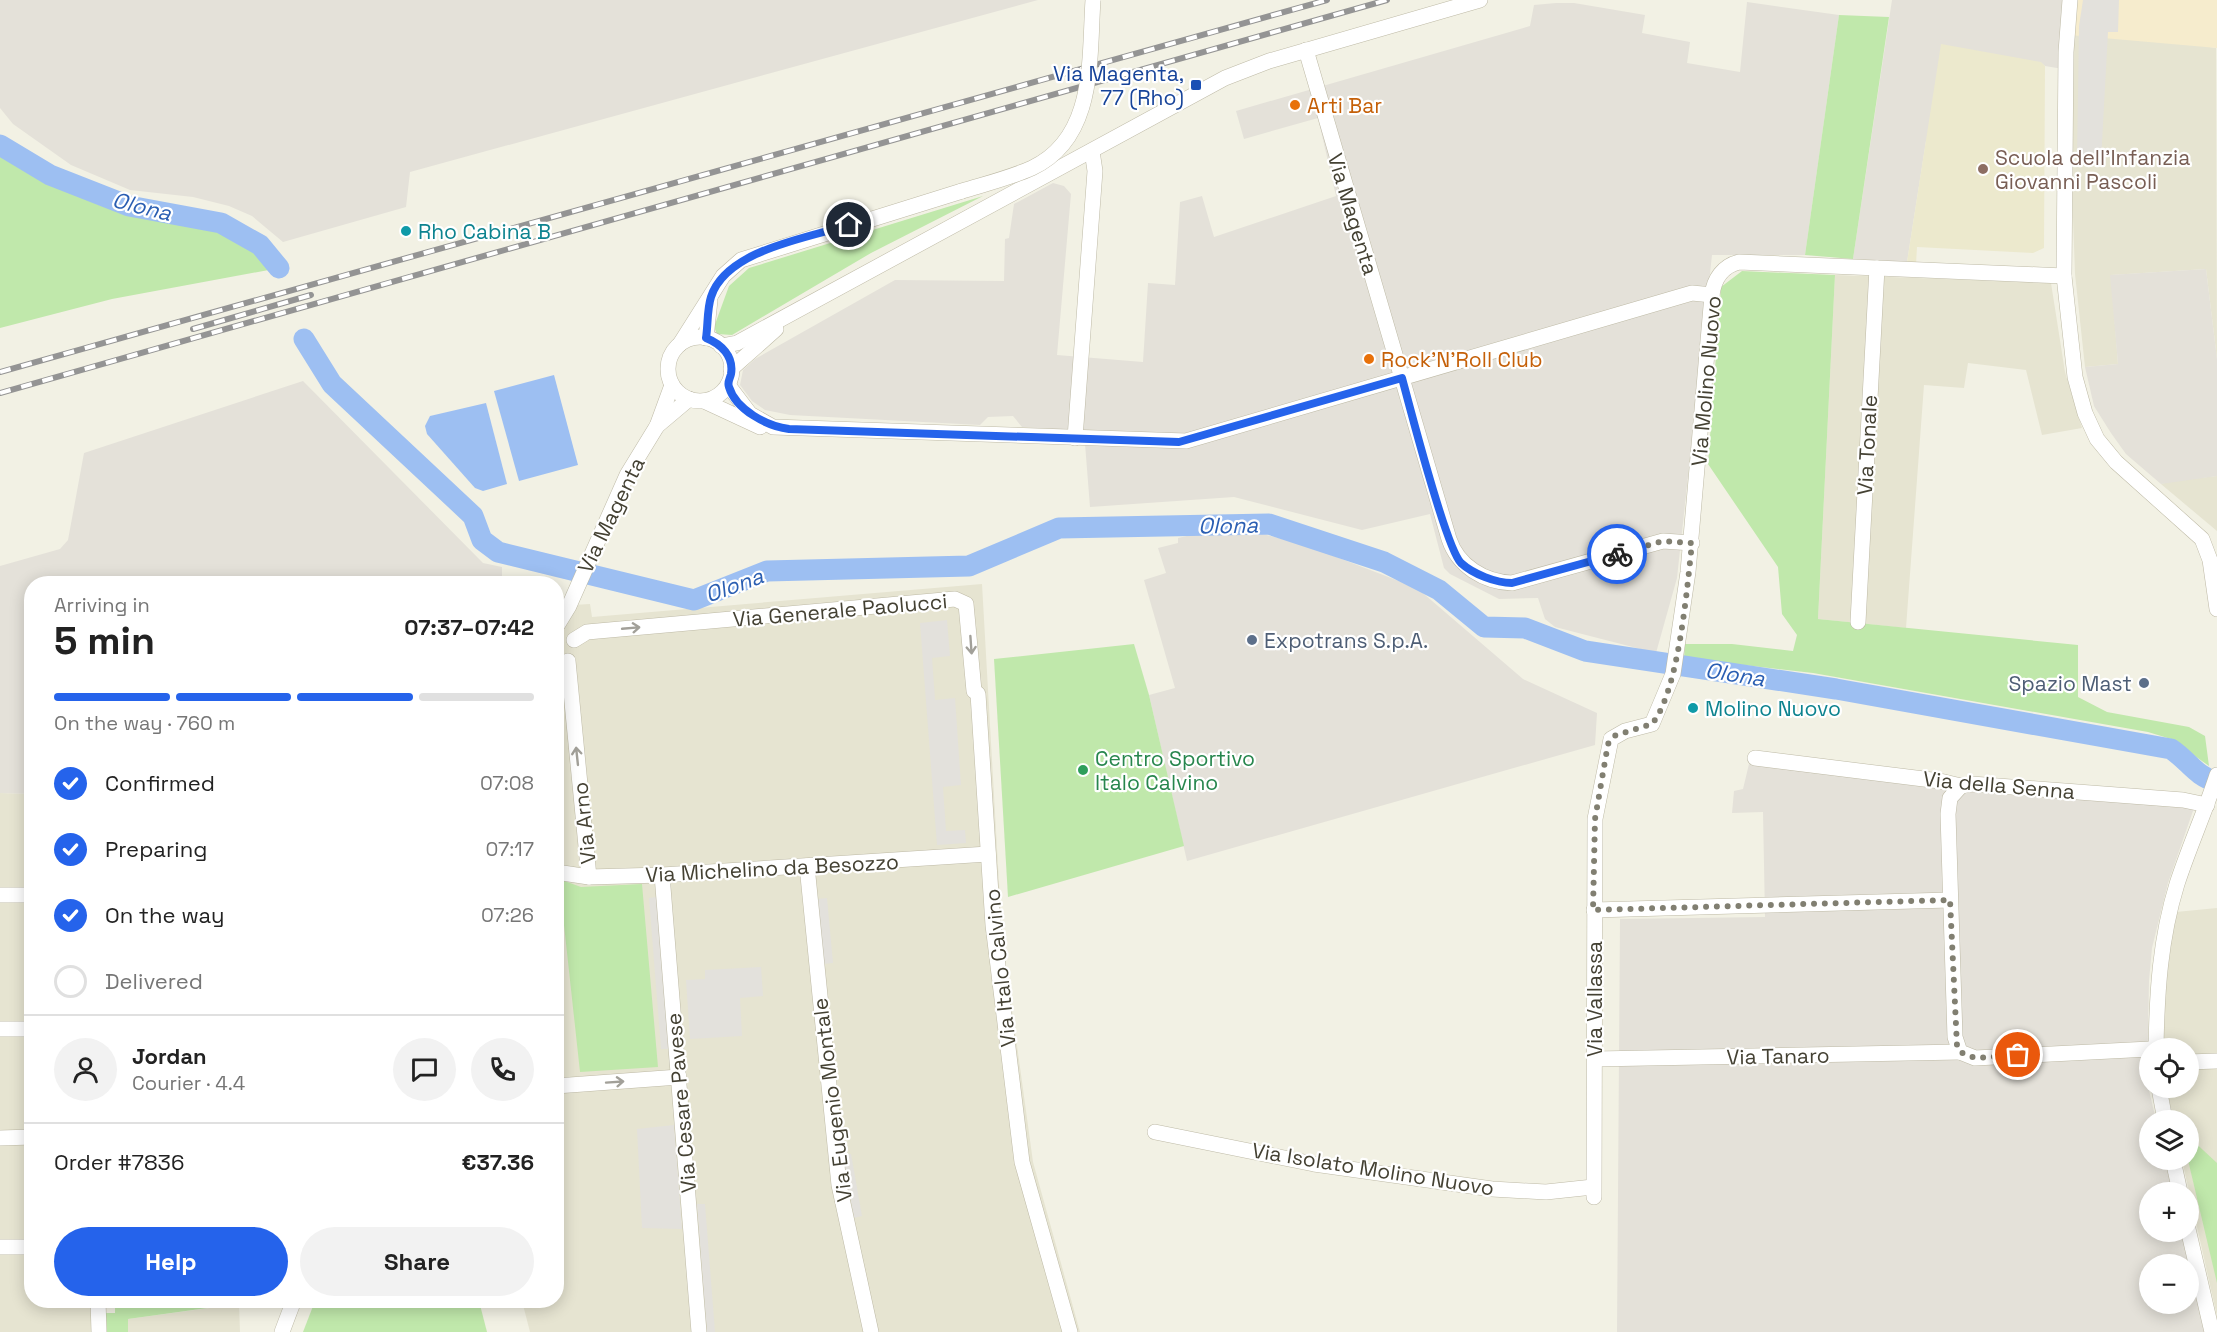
<!DOCTYPE html>
<meta charset="utf-8">
<style>
:root{--surface:#fff;--page:#f2f2f2;--text:#222;--muted:#767676;--line:#e0e0e0;--accent:#2563eb}
body{margin:0;font-family:"Space Grotesk",sans-serif;background:var(--page);color:var(--text);height:100vh;display:flex;flex-direction:column;font-size:22px;white-space:nowrap}
*{box-sizing:border-box;margin:0}
p{font-size:20px;color:var(--muted)}
.icon{flex:none;width:33px;height:33px;fill:none;stroke:currentColor;stroke-width:2;stroke-linecap:round;stroke-linejoin:round}
.map{position:relative;flex:1;overflow:hidden}
.panel{position:absolute;left:24px;top:576px;width:540px;height:732px;display:flex;flex-direction:column;background:var(--surface);border-radius:24px;box-shadow:0 3px 15px #0003}
.panel>*{flex:none}
.buttons{position:absolute;left:2139px;top:1038px;display:grid;gap:12px}
.buttons a{display:grid;place-items:center;width:60px;height:60px;border-radius:50%;background:var(--surface);box-shadow:0 3px 15px #0003;font-size:30px}
.pin{position:absolute;display:grid;place-items:center;width:51px;height:51px;color:#fff;margin:-26px;border:3px solid #fff;border-radius:50%;box-shadow:0 2px 6px #0007}
.courier{position:absolute;display:grid;place-items:center;width:60px;height:60px;margin:-30px;border:4px solid #2563eb;border-radius:50%;background:#fff;color:#222;box-shadow:0 2px 8px #0007}
.summary em{font-style:normal;font-weight:800}
.summary div{display:flex;flex-direction:column-reverse}
.summary{display:flex;align-items:center;justify-content:space-between;height:102px;padding:0 30px}
h1{font-size:39px;font-weight:800;line-height:45px}
.bar{display:grid;grid-template-columns:repeat(4,1fr);gap:9px 6px;align-content:center;height:72px;padding:0 30px}
.bar i{height:8px;border-radius:4px;background:var(--line)}
.bar .selected{background:var(--accent)}
.bar p{grid-column:span 4}
.line{display:flex;align-items:center;gap:15px;padding:0 30px;border-top:2px solid var(--line)}
.line div{flex:1}
.round{display:grid;place-items:center;flex:none;width:63px;height:63px;border-radius:32px;background:var(--page)}
ol{padding:0 30px;list-style:none}
li{display:flex;align-items:center;gap:18px;height:66px}
li p{margin-inline-start:auto}
li .icon{padding:6px;border-radius:50%;background:var(--accent);color:#fff;stroke-width:4}
li:last-child{color:var(--muted)}
li i{width:33px;height:33px;border:3px solid var(--line);border-radius:50%}
.primary-button{display:flex;gap:12px;margin-top:auto;padding:12px 30px}
.primary-button a{flex:1;height:69px;border-radius:36px;background:var(--accent);color:#fff;font-size:24px;font-weight:800;line-height:69px;text-align:center}
.primary-button a+a{background:var(--page);color:var(--text)}
.map>svg:first-child{display:block}
.residential{fill:#e6e4d1}
.commercial{fill:#f6eccd}
.industrial{fill:#e4e1d9;fill-rule:evenodd}
.education{fill:#ece9cd}
.green{fill:#c0e8ab}
.parking{fill:#e3e1dc}
.water{fill:#9dbff2}
.lines{fill:none;stroke-linecap:round;stroke-linejoin:round}
.river{stroke:#9dbff2;stroke-width:21}
.minor-casing{stroke:#bebaa6;stroke-width:16}
.minor{stroke:#fff;stroke-width:15}
.rail-casing{stroke:#949494;stroke-width:6}
.rail{stroke:#fff;stroke-width:4;stroke-dasharray:11;stroke-linecap:butt}
.minor-bridge-casing{stroke:#bebaa6;stroke-width:16;stroke-linecap:butt}
.minor-bridge{stroke:#fff;stroke-width:15}
.oneway{stroke:#a2a099}
.done{stroke:#817f71;stroke-width:6;stroke-dasharray:0 10.8}
.route{stroke:#2563eb;stroke-width:8}
.transit-dot{fill:#1a4fb4;stroke:#fff;stroke-width:2}
.food-dot{fill:#e8710a;stroke:#fff;stroke-width:2}
.education-dot{fill:#8d6e63;stroke:#fff;stroke-width:2}
.culture-dot{fill:#0f9aa8;stroke:#fff;stroke-width:2}
.service-dot{fill:#5c6f8a;stroke:#fff;stroke-width:2}
.leisure-dot{fill:#2e9e5b;stroke:#fff;stroke-width:2}
.labels{text-anchor:middle;dominant-baseline:central;stroke-width:4.5;stroke-linejoin:round;paint-order:stroke}
.transit-label{font-size:21px;fill:#164399;stroke:#fff;text-anchor:end}
.food-label{font-size:21px;fill:#c56008;stroke:#fff;text-anchor:start}
.education-label{font-size:21px;fill:#785e54;stroke:#fff;text-anchor:start}
.street-label{font-size:21px;fill:#444133;stroke:#fff}
.culture-label{font-size:21px;fill:#0d838f;stroke:#fff;text-anchor:start}
.service-label{font-size:21px;fill:#4e5e75;stroke:#fff;text-anchor:start}
.leisure-label{font-size:21px;fill:#27864d;stroke:#fff;text-anchor:start}
.water-label{font-size:22px;font-style:italic;fill:#2a5eb2;stroke:#fff}
</style>
<div class="map">
<svg width="2217" height="1332" viewBox="0 0 2217 1332">
<rect width="100%" height="100%" fill="#f2f1e4"/>
<!-- residential -->
<g class="residential">
<path d="M 2079,26 L 2216,48 L 2217,359 L 2206,269 L 2111,275 L 2118,364 L 2085,367 L 2075,274 L 2069,103 L 2074,30 Z"/>
<path d="M 1835,275 L 2051,283 L 2065,372 L 2082,428 L 2042,435 L 2026,370 L 1968,363 L 1964,388 L 1924,385 L 1906,628 L 1818,619 Z"/>
<path d="M 2217,476 L 2217,531 L 2161,484 L 2171,481 Z"/>
<path d="M 982,584 L 1002,936 L 1033,1162 L 1080,1332 L 530,1332 L 522,1301 L 556,1300 L 557,606 L 590,604 L 592,617 Z"/>
<path d="M 0,793 L 31,794 L 32,1300 L 104,1301 L 105,1332 L 0,1332 Z"/>
<path d="M 2217,908 L 2217,1316 L 2182,1160 L 2188,1160 L 2188,1120 L 2174,1120 L 2166,1088 L 2188,1088 L 2188,1048 L 2162,1048 L 2167,960 L 2176,912 Z"/>
<path d="M 239,1304 L 240,1332 L 128,1332 L 128,1319 Z"/>
</g>
<!-- commercial -->
<path class="commercial" d="M 2072,0 L 2217,0 L 2217,48 L 2069,35 Z"/>
<!-- industrial -->
<g class="industrial">
<path d="M 0,0 L 1038,0 L 410,172 L 406,207 L 283,242 L 252,216 L 229,206 L 193,197 L 130,190 L 71,165 L 13,124 L 0,108 Z"/>
<path d="M 1892,0 L 2063,0 L 2061,16 L 2063,69 L 2045,66 L 2040,62 L 1926,141 L 1907,262 L 1853,259 Z"/>
<path d="M 1747,2 L 1839,15 L 1805,255 L 1712,255 L 1677,578 L 1656,653 L 1555,627 L 1545,619 L 1538,598 L 1499,599 L 1450,574 L 1444,568 L 1430,514 L 1362,530 L 1234,497 L 1090,507 L 1084,431 L 1022,427 L 1013,416 L 988,417 L 980,425 L 790,415 L 765,410 L 752,401 L 740,385 L 743,370 L 755,359 L 895,280 L 1004,281 L 1005,239 L 1009,238 L 1014,204 L 1053,183 L 1064,186 L 1071,194 L 1057,355 L 1143,362 L 1148,283 L 1175,285 L 1180,202 L 1202,196 L 1214,237 L 1336,196 L 1318,118 L 1244,139 L 1236,111 L 1530,26 L 1534,5 L 1556,3 L 1574,3 L 1645,15 L 1642,33 L 1690,42 L 1687,63 L 1740,72 Z"/>
<path d="M 2206,269 L 2217,359 L 2217,476 L 2161,484 L 2126,454 L 2111,433 L 2094,406 L 2085,367 L 2118,364 L 2110,275 Z"/>
<path d="M 303,381 L 483,563 L 502,567 L 502,583 L 32,584 L 31,794 L 0,793 L 0,566 L 60,549 L 68,540 L 84,453 Z"/>
<path d="M 1239,533 L 1262,534 L 1300,543 L 1417,588 L 1523,679 L 1597,713 L 1595,745 L 1187,861 L 1149,695 L 1175,688 L 1144,580 L 1166,573 L 1158,548 L 1178,543 L 1178,538 L 1196,534 Z"/>
<path d="M 1749,764 L 1971,789 L 2194,808 L 2168,883 L 2152,948 L 2149,981 L 2147,1082 L 2156,1120 L 2150,1120 L 2150,1160 L 2165,1160 L 2173,1192 L 2150,1192 L 2150,1232 L 2182,1232 L 2206,1332 L 1617,1332 L 1620,919 L 1765,917 L 1763,812 L 1732,813 L 1734,791 L 1743,789 ZM 2150,1264 L 2188,1264 L 2188,1304 L 2150,1304 Z"/>
</g>
<!-- education -->
<path class="education" d="M 1941,44 L 2041,62 L 2045,66 L 2044,248 L 2033,253 L 1917,247 L 1916,264 L 1907,262 Z"/>
<!-- green -->
<g class="green">
<path d="M 1839,15 L 1889,17 L 1853,259 L 1805,255 Z"/>
<path d="M 0,152 L 66,187 L 127,211 L 220,228 L 259,252 L 274,269 L 112,299 L 0,328 Z"/>
<path d="M 983,196 L 871,253 L 732,335 L 717,334 L 714,327 L 729,286 L 749,268 Z"/>
<path d="M 1742,271 L 1835,275 L 1818,619 L 2078,645 L 2078,697 L 2107,712 L 2189,727 L 2205,736 L 2209,766 L 2171,739 L 2148,732 L 1813,673 L 1684,658 L 1685,644 L 1732,644 L 1793,651 L 1797,635 L 1782,614 L 1778,567 L 1708,464 L 1721,287 Z"/>
<path d="M 1134,644 L 1149,695 L 1184,846 L 1008,897 L 994,659 Z"/>
<path d="M 559,879 L 581,887 L 642,884 L 658,1067 L 580,1072 Z"/>
<path d="M 2189,1137 L 2217,1163 L 2217,1283 L 2188,1160 Z"/>
<path d="M 115,1301 L 258,1301 L 128,1319 L 128,1332 L 106,1332 L 106,1313 L 115,1313 Z"/>
<path d="M 315,1301 L 479,1301 L 487,1332 L 303,1332 Z"/>
</g>
<!-- parking -->
<g class="parking">
<path d="M 2083,0 L 2119,0 L 2118,32 L 2108,32 L 2101,161 L 2077,160 L 2079,26 Z"/>
<path d="M 947,620 L 950,656 L 932,658 L 935,700 L 955,698 L 961,785 L 943,787 L 946,831 L 965,830 L 966,843 L 937,845 L 920,623 Z"/>
<path d="M 657,897 L 670,1049 L 661,1049 L 649,898 Z"/>
<path d="M 827,898 L 833,963 L 823,964 L 817,899 Z"/>
<path d="M 761,967 L 763,996 L 740,998 L 742,1036 L 690,1039 L 686,980 L 705,979 L 705,970 Z"/>
<path d="M 674,1125 L 682,1229 L 642,1228 L 637,1129 Z"/>
<path d="M 851,1154 L 862,1216 L 854,1218 L 842,1155 Z"/>
<path d="M 697,1204 L 705,1204 L 715,1332 L 707,1332 Z"/>
</g>
<!-- water -->
<g class="water">
<path d="M 554,375 L 578,465 L 519,481 L 494,391 Z"/>
<path d="M 486,403 L 507,484 L 483,491 L 475,488 L 427,434 L 425,426 L 430,416 Z"/>
</g>
<g class="lines">
<!-- river -->
<g class="river">
<path d="M 0,145 L 50,175 L 129,206 L 221,223 L 260,245 L 279,268"/>
<path d="M 304,339 L 332,384 L 473,516 L 482,540 L 498,552 L 694,600 L 767,571 L 969,566 L 1059,528 L 1269,524 L 1384,562 L 1439,590 L 1484,627 L 1525,628 L 1585,651 L 1836,689 L 2171,749 C 2189,761 2195,776 2217,782"/>
</g>
<!-- minor casing -->
<g class="minor-casing">
<g id="minor">
<path d="M 2070,0 L 2066,52 L 2064,276 L 2075,377 L 2085,413 L 2097,439 L 2116,462 L 2202,539 L 2210,560 L 2217,609"/>
<path d="M 1306,50 L 1449,539 C 1458,566 1484,582 1512,583 L 1663,541 L 1692,543"/>
<circle cx="700" cy="369" r="32"/>
<path d="M 706,338 L 710,300"/>
<path d="M 680,344 L 723,276 L 741,260 L 962,191"/>
<path d="M 721,346 L 737,343 L 1225,78 L 1269,61 L 1480,0"/>
<path d="M 731,369 L 776,329"/>
<path d="M 728,385 L 750,414 L 773,427 L 1186,441 L 1692,293 L 1712,295"/>
<path d="M 704,401 L 760,427"/>
<path d="M 657,426 L 689,399"/>
<path d="M 1075,438 L 1095,171 L 1092,151"/>
<path d="M 1858,622 L 1877,268"/>
<path d="M 558,624 L 569,606 L 627,475 L 657,426 L 672,385"/>
<path d="M 574,640 L 587,632 L 955,599 L 966,604 L 974,691 L 978,694 L 993,925 L 1022,1162 L 1070,1332"/>
<path d="M 568,661 L 589,877"/>
<path d="M 1755,758 L 1940,781 L 1961,786 L 1972,784 L 2183,800 L 2207,805"/>
<path d="M 1961,786 L 1950,798 L 1948,814 L 1955,1037 L 1960,1052 L 1975,1058 L 2150,1049"/>
<path d="M 807,866 L 839,1185 L 871,1332"/>
<path d="M 556,872 L 589,877 L 662,875 L 988,854"/>
<path d="M 662,875 L 699,1332"/>
<path d="M 0,895 L 32,895"/>
<path d="M 1594,910 L 1950,900"/>
<path d="M 0,1029 L 32,1029"/>
<path d="M 2156,1048 C 2157,992 2160,939 2177,884 C 2189,847 2205,812 2217,775"/>
<path d="M 1595,1059 L 1960,1052"/>
<path d="M 2188,1062 L 2217,1061"/>
<path d="M 556,1086 L 679,1077"/>
<path d="M 2159,1088 L 2165,1120"/>
<path d="M 1155,1132 L 1314,1164 L 1492,1189 L 1546,1192 L 1593,1187"/>
<path d="M 0,1138 L 32,1137"/>
<path d="M 2173,1160 L 2180,1192"/>
<path d="M 1594,1197 L 1595,819 L 1611,739 L 1625,731 L 1652,724 L 1673,674 L 1688,572 L 1712,295 C 1714,279 1723,266 1739,262 L 2064,276"/>
<path d="M 2188,1229 L 2212,1332"/>
<path d="M 0,1247 L 32,1247"/>
<path d="M 98,1300 L 99,1332"/>
<path d="M 282,1332 L 294,1300"/>
</g>
</g>
<!-- minor -->
<use href="#minor" class="minor"/>
<!-- rail casing -->
<g class="rail-casing">
<g id="rail">
<path d="M 193,329 L 311,295"/>
<path d="M 0,372 L 1327,0"/>
<path d="M 0,393 L 1387,0"/>
</g>
</g>
<!-- rail -->
<use href="#rail" class="rail"/>
<!-- minor-bridge casing -->
<g class="minor-bridge-casing">
<path id="minor-bridge" d="M 962,191 C 985,184 1010,178 1032,168 C 1096,138 1089,59 1093,0"/>
</g>
<!-- minor-bridge -->
<use href="#minor-bridge" class="minor-bridge"/>
</g>
<!-- one-way arrows -->
<defs><path id="oneway-shaft" d="M-6 0H5M1.5-3L5.5 0L1.5 3" fill="none" stroke-width="1.6" stroke-linecap="round" stroke-linejoin="round" transform="scale(1.5)"/></defs>
<g class="oneway">
<use href="#oneway-shaft" transform="translate(631 628) rotate(-5)"/>
<use href="#oneway-shaft" transform="translate(971 645) rotate(86)"/>
<use href="#oneway-shaft" transform="translate(577 756) rotate(-96)"/>
<use href="#oneway-shaft" transform="translate(615 1082) rotate(-4)"/>
</g>
<g class="lines">
<!-- done -->
<path class="done" d="M 1617,554 L 1663,541 L 1692,543 C 1687,588 1679,691 1652,724 L 1614,736 L 1608,744 L 1595,819 L 1593,910 L 1950,900 L 1957,1046 L 1960,1052 L 1975,1058 L 2018,1055"/>
<!-- route -->
<path class="route" d="M 849,225 C 807,238 726,250 711,297 C 707,309 708,326 706,338 C 721,344 734,356 731,374 C 730,379 727,382 729,387 C 736,410 767,426 789,429 L 1179,442 L 1402,378 C 1410,408 1446,548 1461,563 C 1473,574 1496,583 1512,583 L 1617,554"/>
</g>
<!-- markers -->
<rect class="transit-dot" x="1190" y="79" width="12" height="12" rx="3"/>
<g class="food-dot">
<circle cx="1295" cy="105" r="6"/>
<circle cx="1369" cy="359" r="6"/>
</g>
<circle class="education-dot" cx="1983" cy="169" r="6"/>
<g class="culture-dot">
<circle cx="406" cy="231" r="6"/>
<circle cx="1693" cy="708" r="6"/>
</g>
<g class="service-dot">
<circle cx="1252" cy="640" r="6"/>
<circle cx="2144" cy="683" r="6"/>
</g>
<circle class="leisure-dot" cx="1083" cy="770" r="6"/>
<g class="labels">
<!-- transit labels -->
<g class="transit-label">
<text x="1184" y="73">Via Magenta,<tspan x="1184" dy="24">77 (Rho)</tspan></text>
</g>
<!-- food labels -->
<g class="food-label">
<text x="1307" y="105">Arti Bar</text>
<text x="1381" y="359">Rock'N'Roll Club</text>
</g>
<!-- education labels -->
<g class="education-label">
<text x="1995" y="157">Scuola dell'Infanzia<tspan x="1995" dy="24">Giovanni Pascoli</tspan></text>
</g>
<!-- street labels -->
<g class="street-label">
<text transform="translate(1353 214) rotate(73)">Via Magenta</text>
<text transform="translate(1706 381) rotate(-85)">Via Molino Nuovo</text>
<text transform="translate(1867 445) rotate(-87)">Via Tonale</text>
<text transform="translate(611 515) rotate(-64)">Via Magenta</text>
<text transform="translate(840 610) rotate(-5)">Via Generale Paolucci</text>
<text transform="translate(1999 785) rotate(5)">Via della Senna</text>
<text transform="translate(584 823) rotate(-96)">Via Arno</text>
<text transform="translate(772 868) rotate(-3)">Via Michelino da Besozzo</text>
<text transform="translate(1000 968) rotate(-96)">Via Italo Calvino</text>
<text transform="translate(1594 999) rotate(-90)">Via Vallassa</text>
<text transform="translate(1778 1056) rotate(-1)">Via Tanaro</text>
<text transform="translate(832 1100) rotate(-97)">Via Eugenio Montale</text>
<text transform="translate(681 1103) rotate(-95)">Via Cesare Pavese</text>
<text transform="translate(1373 1169) rotate(9)">Via Isolato Molino Nuovo</text>
</g>
<!-- culture labels -->
<g class="culture-label">
<text x="418" y="231">Rho Cabina B</text>
<text x="1705" y="708">Molino Nuovo</text>
</g>
<!-- service labels -->
<g class="service-label">
<text x="1264" y="640">Expotrans S.p.A.</text>
<text x="2132" y="683" text-anchor="end">Spazio Mast</text>
</g>
<!-- leisure labels -->
<g class="leisure-label">
<text x="1095" y="758">Centro Sportivo<tspan x="1095" dy="24">Italo Calvino</tspan></text>
</g>
<!-- water labels -->
<g class="water-label">
<text transform="translate(142 206) rotate(14)">Olona</text>
<text transform="translate(1228 525) rotate(-1)">Olona</text>
<text transform="translate(734 585) rotate(-20)">Olona</text>
<text transform="translate(1735 674) rotate(9)">Olona</text>
</g>
</g>
</svg>
<div class="buttons">
<a><svg class="icon" aria-label="locate" viewBox="0 0 24 24"><circle cx="12" cy="12" r="6"/><path d="M12 2v4M12 18v4M2 12h4M18 12h4"/></svg></a>
<a><svg class="icon" aria-label="layers" viewBox="0 0 24 24"><path d="M12 4l9 5-9 5-9-5zM3 14l9 5 9-5"/></svg></a>
<a>+</a>
<a>−</a>
</div>
<div class="pin" style="left:2018px;top:1055px;background:#ea580c"><svg class="icon" aria-label="bag" viewBox="0 0 24 24"><path d="M5 8h14l-1 12H6zM9 8a3 3 0 0 1 6 0"/></svg></div>
<div class="pin" style="left:849px;top:225px;background:#1f2937"><svg class="icon" aria-label="home" viewBox="0 0 24 24"><path d="M3 11l9-7 9 7M6 9v11h12V9"/></svg></div>
<div class="courier" style="left:1617px;top:554px"><svg class="icon" aria-label="bike" viewBox="0 0 24 24"><circle cx="6" cy="16" r="4"/><circle cx="18" cy="16" r="4"/><path d="M6 16l4-8h5l3 8M10 8l3 8H6M13 5h3"/></svg></div>
<section class="panel">
<div class="summary"><div><h1>5 min</h1><p>Arriving in</p></div><em>07:37–07:42</em></div>
<div class="bar"><i class="selected"></i><i class="selected"></i><i class="selected"></i><i></i><p>On the way · 760 m</p></div>
<ol>
<li><svg class="icon" aria-label="check" viewBox="0 0 24 24"><path d="M5 12l5 5 9-10"/></svg>Confirmed<p>07:08</p></li>
<li><svg class="icon" aria-label="check" viewBox="0 0 24 24"><path d="M5 12l5 5 9-10"/></svg>Preparing<p>07:17</p></li>
<li><svg class="icon" aria-label="check" viewBox="0 0 24 24"><path d="M5 12l5 5 9-10"/></svg>On the way<p>07:26</p></li>
<li><i></i>Delivered</li>
</ol>
<div class="line" style="height:108px"><a class="round"><svg class="icon" aria-label="person" viewBox="0 0 24 24"><circle cx="12" cy="8" r="4"/><path d="M4 21q1-7 8-7t8 7"/></svg></a><div><b>Jordan</b><p>Courier · 4.4</p></div><a class="round"><svg class="icon" aria-label="chat" viewBox="0 0 24 24"><path d="M4 5h16v11H9l-5 4z"/></svg></a><a class="round"><svg class="icon" aria-label="phone" viewBox="0 0 24 24"><path d="M5 4h4l2 5-3 2q2 4 5 5l2-3 5 2v4C11 20 4 13 5 4z"/></svg></a></div>
<div class="line" style="height:78px"><div>Order #7836</div><b>€37.36</b></div>
<div class="primary-button"><a>Help</a><a>Share</a></div>
</section>
</div>
